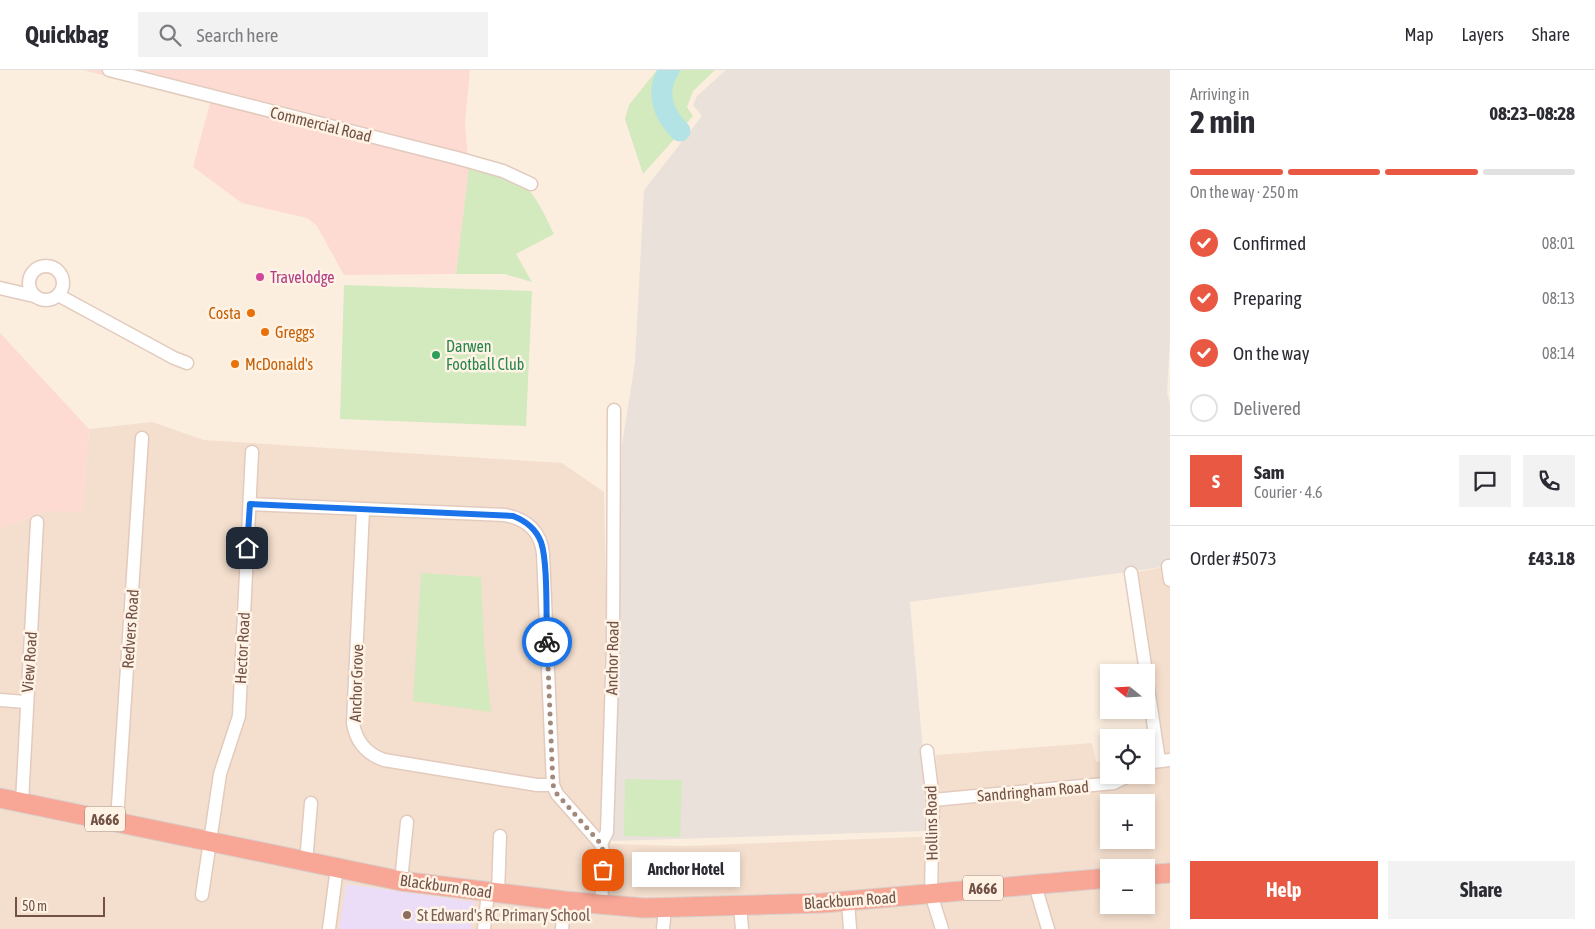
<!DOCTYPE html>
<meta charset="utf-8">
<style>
:root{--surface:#fff;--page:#f2f2f3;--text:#2b2b33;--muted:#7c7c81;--line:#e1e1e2;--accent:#e85842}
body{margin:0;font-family:"Asap Condensed",sans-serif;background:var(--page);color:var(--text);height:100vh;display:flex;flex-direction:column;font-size:19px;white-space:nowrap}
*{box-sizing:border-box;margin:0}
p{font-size:16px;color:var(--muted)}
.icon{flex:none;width:28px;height:28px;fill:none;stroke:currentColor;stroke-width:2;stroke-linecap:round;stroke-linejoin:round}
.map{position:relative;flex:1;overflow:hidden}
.sheet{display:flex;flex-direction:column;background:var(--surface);width:425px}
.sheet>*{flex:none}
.needle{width:32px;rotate:288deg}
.tools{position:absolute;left:1100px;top:594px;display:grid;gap:10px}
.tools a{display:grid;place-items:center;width:55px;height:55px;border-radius:0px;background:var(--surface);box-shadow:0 2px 8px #0003;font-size:25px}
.scale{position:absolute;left:15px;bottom:12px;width:90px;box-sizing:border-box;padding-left:5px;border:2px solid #725247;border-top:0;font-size:14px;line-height:18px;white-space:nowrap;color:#725247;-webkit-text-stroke:4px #fff3e5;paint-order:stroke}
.pin{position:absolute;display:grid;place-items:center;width:42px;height:42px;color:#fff;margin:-21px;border-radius:10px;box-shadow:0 2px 8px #0006}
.courier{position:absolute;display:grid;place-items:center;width:50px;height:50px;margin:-25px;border:4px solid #1a73e8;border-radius:50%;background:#fff;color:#222;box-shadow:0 1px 6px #0007}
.bubble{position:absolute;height:35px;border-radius:0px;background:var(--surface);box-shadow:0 2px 8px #0003;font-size:16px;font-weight:700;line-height:35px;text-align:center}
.head em{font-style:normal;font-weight:700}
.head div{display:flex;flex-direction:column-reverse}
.head{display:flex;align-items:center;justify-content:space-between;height:85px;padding:0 20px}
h1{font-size:32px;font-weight:700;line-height:38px}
.bar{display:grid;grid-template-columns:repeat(4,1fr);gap:8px 5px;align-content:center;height:60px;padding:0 20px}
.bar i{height:6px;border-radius:4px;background:var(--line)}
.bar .on{background:var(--accent)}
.bar p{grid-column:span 4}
.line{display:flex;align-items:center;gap:12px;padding:0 20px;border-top:1px solid var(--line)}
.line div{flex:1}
.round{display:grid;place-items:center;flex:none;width:52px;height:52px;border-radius:0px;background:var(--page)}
ol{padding:0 20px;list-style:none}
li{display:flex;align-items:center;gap:15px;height:55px}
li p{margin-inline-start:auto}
li .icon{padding:5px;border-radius:50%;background:var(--accent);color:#fff;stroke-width:4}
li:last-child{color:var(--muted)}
li i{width:28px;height:28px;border:2px solid var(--line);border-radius:50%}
.primary-button{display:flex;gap:10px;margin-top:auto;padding:10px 20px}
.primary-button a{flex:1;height:58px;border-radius:0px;background:var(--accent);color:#fff;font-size:20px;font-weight:700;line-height:58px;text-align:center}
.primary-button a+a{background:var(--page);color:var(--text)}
header{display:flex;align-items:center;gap:30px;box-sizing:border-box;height:70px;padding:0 25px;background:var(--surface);border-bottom:1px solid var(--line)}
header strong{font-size:24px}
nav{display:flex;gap:28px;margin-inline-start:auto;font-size:18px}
.search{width:350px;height:45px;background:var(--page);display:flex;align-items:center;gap:12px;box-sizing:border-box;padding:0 18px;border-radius:0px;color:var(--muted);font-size:19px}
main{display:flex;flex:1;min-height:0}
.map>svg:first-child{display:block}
.residential{fill:#f4dfce;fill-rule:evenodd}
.commercial{fill:#fddbd2}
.industrial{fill:#eae1db}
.education{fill:#ebdcf8}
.green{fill:#d3e9be}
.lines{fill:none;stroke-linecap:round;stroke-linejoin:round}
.river{stroke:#b4e3e5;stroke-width:21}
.minor-casing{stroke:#e2cbbe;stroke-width:15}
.highway-casing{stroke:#d8cfcb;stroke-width:21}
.minor{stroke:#fff;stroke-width:12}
.highway{stroke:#f8a695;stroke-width:19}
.done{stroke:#a2897c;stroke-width:5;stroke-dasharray:0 9}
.route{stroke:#1a73e8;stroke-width:6}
.hotel-dot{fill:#d1479c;stroke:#fff3e5;stroke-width:2}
.food-dot{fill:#e8710a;stroke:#fff3e5;stroke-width:2}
.leisure-dot{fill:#2e9e5b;stroke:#fff3e5;stroke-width:2}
.education-dot{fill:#8d6e63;stroke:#fff3e5;stroke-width:2}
.labels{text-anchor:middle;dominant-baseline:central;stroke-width:5;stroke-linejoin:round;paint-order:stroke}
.shield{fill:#fff3e5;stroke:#9c8276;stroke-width:1}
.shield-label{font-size:15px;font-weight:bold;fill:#725247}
.street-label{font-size:16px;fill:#725247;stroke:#fff3e5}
.hotel-label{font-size:16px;fill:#b23c85;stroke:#fff3e5;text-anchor:start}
.food-label{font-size:16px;fill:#c56008;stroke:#fff3e5;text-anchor:start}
.leisure-label{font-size:16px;fill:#27864d;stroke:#fff3e5;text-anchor:start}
.education-label{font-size:16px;fill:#785e54;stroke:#fff3e5;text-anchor:start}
</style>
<header>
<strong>Quickbag</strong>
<div class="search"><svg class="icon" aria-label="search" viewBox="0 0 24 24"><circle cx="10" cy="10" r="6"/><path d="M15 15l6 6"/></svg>Search here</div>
<nav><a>Map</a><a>Layers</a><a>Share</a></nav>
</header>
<main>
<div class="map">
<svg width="1170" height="859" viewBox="0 0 1170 859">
<rect width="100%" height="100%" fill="#fceedf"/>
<!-- residential -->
<path class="residential" d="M 152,352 L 204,370 L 562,393 L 604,422 L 611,774 L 684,776 L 941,766 L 936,685 L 1092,673 L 1096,692 L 1109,690 L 1109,705 L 1146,705 L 1146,685 L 1152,684 L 1126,504 L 1170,496 L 1170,859 L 0,859 L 0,459 L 46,441 L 82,442 L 89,359 ZM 1109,732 L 1146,732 L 1146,770 L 1109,770 ZM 1109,798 L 1146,798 L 1146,835 L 1109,835 Z"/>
<!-- commercial -->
<g class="commercial">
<path d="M 83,0 L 470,0 L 465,53 L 469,100 L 456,204 L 344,205 L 317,156 L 307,148 L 242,133 L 193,97 L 210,33 Z"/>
<path d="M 0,263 L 89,359 L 82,443 L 46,441 L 0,459 Z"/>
</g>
<!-- industrial -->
<path class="industrial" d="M 726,0 L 1170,0 L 1170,270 L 1167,323 L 1170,334 L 1170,496 L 910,532 L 928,738 L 925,761 L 612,771 L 622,375 L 635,292 L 644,120 L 702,46 L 693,35 L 697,26 Z"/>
<!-- education -->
<path class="education" d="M 346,814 L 475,832 L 471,859 L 339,859 Z"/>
<!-- green -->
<g class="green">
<path d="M 657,0 L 666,0 C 652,23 659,48 678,65 L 643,104 L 625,49 L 629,35 Z"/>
<path d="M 676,0 L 715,0 L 693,21 L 687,37 L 693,46 L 684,56 C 675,40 661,17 676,0 Z"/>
<path d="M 469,98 C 486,102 508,104 522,114 C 535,122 547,150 554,164 L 516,184 L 532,212 L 505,204 L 456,204 Z"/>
<path d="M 344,215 L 532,221 L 526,356 L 340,349 Z"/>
<path d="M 421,503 L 481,507 L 484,575 L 491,642 L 413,631 Z"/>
<path d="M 625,709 L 682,710 L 680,767 L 624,766 Z"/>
</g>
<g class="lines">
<!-- river -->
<path class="river" d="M 669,0 C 655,22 663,44 680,61"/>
<!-- minor casing -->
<g class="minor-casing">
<g id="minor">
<path d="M 109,0 L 457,88 L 503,101 L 531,114"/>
<circle cx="46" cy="213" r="17"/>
<path d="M 0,218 L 34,226"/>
<path d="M 58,225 L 174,288 L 187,293"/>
<path d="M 250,434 L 505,445 C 527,449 541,462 543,484 L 553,715 L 557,724 L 601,774"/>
<path d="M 363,440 L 353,653 C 356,672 367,684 384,690 L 537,715 L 553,715"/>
<path d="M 1168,496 L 1170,510"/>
<path d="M 1131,503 L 1146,602"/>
<path d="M 1146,604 L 1159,691"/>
<path d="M 0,630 L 26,632"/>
<path d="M 927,681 L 933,730 L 931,824 L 942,859"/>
<path d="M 1146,696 L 1153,692 L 1170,690"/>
<path d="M 933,730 L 1114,713 L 1130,705"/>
<path d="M 22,732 L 37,452"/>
<path d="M 117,751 L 142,368"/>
<path d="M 306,792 L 311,733"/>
<path d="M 401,811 L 407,752"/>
<path d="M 1035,815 L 1048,859"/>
<path d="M 498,823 L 500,766"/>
<path d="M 202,825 L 220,704 L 239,646 L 252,382"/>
<path d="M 848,831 L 850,859"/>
<path d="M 601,834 L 604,784 L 601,774 L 607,762 L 613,577 L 614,340"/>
<path d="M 740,836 L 742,859"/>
<path d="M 329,859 L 337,797"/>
<path d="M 484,859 L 488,822"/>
<path d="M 562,859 L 565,831"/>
<path d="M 663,859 L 665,838"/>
</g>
</g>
<!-- highway casing -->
<g class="highway-casing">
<g id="highway">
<path d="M 0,728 L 401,811 L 565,831 L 644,838 L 823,833 L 1109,808"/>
<path d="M 1146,805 L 1170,803"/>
</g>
</g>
<!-- minor -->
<use href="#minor" class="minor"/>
<!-- highway -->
<use href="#highway" class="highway"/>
</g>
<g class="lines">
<!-- done -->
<path class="done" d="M 547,572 L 553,715 L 557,724 L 601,774 L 604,784 L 603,800"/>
<!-- route -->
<path class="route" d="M 247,478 L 250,434 L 513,446 C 526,451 536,459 541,472 C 548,492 546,548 547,572"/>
</g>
<!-- markers -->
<circle class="hotel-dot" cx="260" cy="207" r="5"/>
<g class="food-dot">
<circle cx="251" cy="243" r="5"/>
<circle cx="265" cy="262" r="5"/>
<circle cx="235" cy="294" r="5"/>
</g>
<circle class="leisure-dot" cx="436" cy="285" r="5"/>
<circle class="education-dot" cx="407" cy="845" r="5"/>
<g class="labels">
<!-- shield labels -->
<g class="shield">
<rect x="85" y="736.5" width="40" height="25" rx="4"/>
<rect x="963" y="805.5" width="40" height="25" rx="4"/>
</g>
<g class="shield-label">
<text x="105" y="749">A666</text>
<text x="983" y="818">A666</text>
</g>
<!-- street labels -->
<g class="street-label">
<text transform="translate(321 54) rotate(14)">Commercial Road</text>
<text transform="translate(130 559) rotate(-86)">Redvers Road</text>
<text transform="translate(242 578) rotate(-87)">Hector Road</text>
<text transform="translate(612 588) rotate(-89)">Anchor Road</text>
<text transform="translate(29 592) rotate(-86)">View Road</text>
<text transform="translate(356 613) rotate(-88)">Anchor Grove</text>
<text transform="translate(1033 721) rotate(-5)">Sandringham Road</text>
<text transform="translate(931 753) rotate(-91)">Hollins Road</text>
<text transform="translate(446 816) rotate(8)">Blackburn Road</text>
<text transform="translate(850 830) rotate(-4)">Blackburn Road</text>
</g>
<!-- hotel labels -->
<g class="hotel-label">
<text x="270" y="207">Travelodge</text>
</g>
<!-- food labels -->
<g class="food-label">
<text x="241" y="243" text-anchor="end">Costa</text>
<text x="275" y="262">Greggs</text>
<text x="245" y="294">McDonald's</text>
</g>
<!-- leisure labels -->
<g class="leisure-label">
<text x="446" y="276">Darwen<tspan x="446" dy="18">Football Club</tspan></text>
</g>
<!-- education labels -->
<g class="education-label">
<text x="417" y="845">St Edward's RC Primary School</text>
</g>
</g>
</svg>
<div class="tools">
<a><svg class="needle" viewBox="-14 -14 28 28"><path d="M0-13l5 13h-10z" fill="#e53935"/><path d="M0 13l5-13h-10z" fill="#7c7c81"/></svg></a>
<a><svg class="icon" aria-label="locate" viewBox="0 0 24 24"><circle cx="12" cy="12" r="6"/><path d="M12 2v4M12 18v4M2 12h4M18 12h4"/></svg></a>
<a>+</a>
<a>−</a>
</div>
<div class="scale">50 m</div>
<div class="pin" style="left:603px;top:800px;background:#ea580c"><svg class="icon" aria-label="bag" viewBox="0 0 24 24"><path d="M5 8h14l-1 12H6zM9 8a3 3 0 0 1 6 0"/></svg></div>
<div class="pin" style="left:247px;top:478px;background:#1f2937"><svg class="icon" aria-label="home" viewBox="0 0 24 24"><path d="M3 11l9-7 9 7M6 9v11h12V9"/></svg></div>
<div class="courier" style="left:547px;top:572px"><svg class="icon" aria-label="bike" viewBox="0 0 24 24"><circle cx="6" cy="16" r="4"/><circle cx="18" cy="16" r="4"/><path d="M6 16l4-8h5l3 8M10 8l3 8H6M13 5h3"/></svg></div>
<div class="bubble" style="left:632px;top:782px;width:108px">Anchor Hotel</div>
</div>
<section class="sheet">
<div class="head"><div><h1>2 min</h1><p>Arriving in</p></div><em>08:23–08:28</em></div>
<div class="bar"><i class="on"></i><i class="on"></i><i class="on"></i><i></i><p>On the way · 250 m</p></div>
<ol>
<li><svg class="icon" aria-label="check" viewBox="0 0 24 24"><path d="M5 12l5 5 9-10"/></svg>Confirmed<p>08:01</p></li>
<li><svg class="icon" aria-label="check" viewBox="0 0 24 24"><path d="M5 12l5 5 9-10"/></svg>Preparing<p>08:13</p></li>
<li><svg class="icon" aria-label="check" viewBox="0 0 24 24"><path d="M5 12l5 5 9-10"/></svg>On the way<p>08:14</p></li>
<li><i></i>Delivered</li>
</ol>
<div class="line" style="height:90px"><b class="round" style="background:var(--accent);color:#fff">S</b><div><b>Sam</b><p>Courier · 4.6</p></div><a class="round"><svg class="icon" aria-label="chat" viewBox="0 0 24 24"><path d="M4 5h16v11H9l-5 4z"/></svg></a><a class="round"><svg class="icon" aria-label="phone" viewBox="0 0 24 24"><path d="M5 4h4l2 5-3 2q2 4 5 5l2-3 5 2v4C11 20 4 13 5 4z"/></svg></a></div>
<div class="line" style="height:65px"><div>Order #5073</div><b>£43.18</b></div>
<div class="primary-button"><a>Help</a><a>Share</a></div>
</section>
</main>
